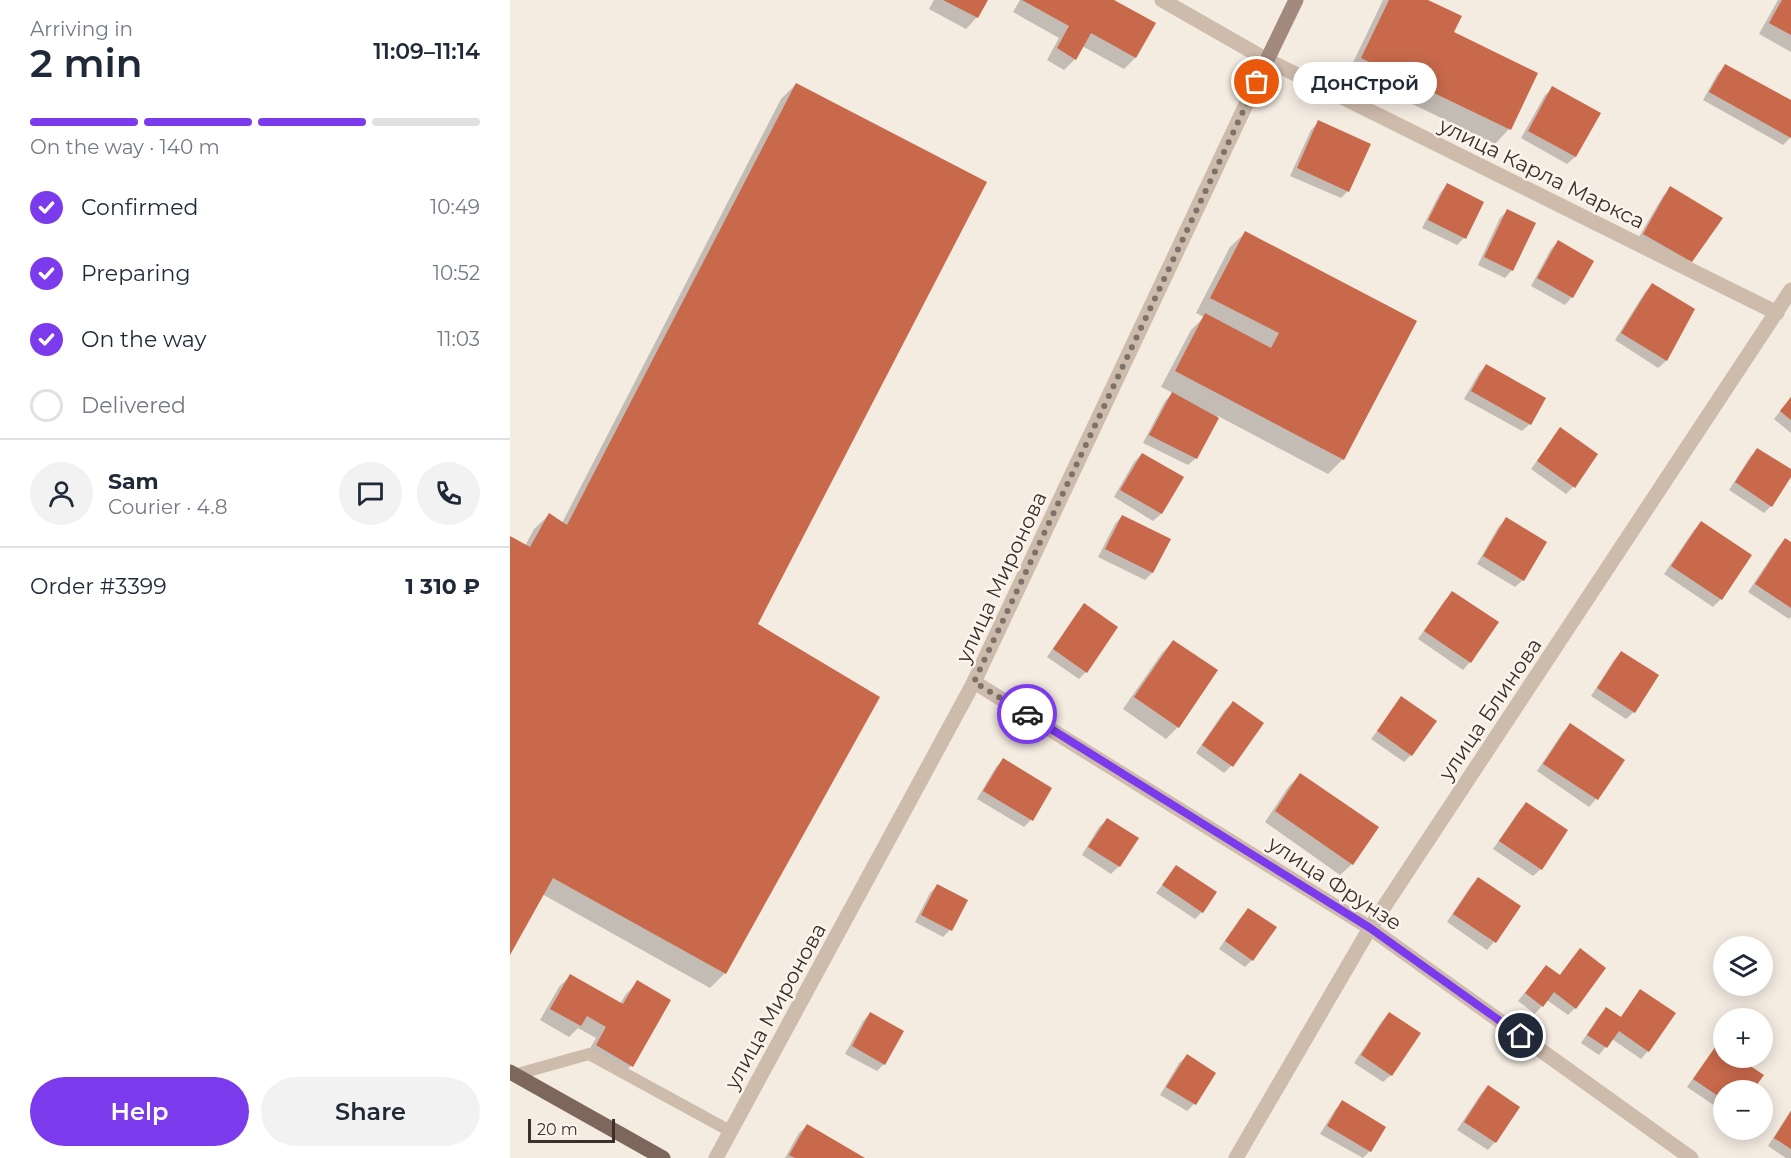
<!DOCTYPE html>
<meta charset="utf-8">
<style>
:root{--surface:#fff;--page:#f2f2f3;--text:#1f2937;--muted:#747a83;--line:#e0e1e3;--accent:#7c3aed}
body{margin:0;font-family:Montserrat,sans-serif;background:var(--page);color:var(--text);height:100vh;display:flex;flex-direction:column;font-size:22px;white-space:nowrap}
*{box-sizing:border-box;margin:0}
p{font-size:20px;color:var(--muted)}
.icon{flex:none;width:33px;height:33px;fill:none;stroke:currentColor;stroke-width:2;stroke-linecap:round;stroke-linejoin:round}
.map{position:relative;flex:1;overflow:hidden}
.details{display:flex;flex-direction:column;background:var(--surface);width:510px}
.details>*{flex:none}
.controls{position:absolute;left:1203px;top:936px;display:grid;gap:12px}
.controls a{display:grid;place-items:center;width:60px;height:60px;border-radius:50%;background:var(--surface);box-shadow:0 3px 15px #0003;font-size:30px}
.scale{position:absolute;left:18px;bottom:15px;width:87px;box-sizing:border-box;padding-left:6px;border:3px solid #3b302b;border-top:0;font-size:16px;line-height:21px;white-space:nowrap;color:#3b302b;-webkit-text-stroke:4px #fbf5ee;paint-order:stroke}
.pin{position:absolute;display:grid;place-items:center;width:51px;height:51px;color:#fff;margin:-26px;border:3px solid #fff;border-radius:50%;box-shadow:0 2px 6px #0007}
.courier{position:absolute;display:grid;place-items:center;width:60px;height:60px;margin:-30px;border:4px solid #7c3aed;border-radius:50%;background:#fff;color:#222;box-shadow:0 2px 8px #0007}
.bubble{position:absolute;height:42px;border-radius:21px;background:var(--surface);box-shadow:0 3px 15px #0003;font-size:20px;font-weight:600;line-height:42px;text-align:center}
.head em{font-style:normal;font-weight:600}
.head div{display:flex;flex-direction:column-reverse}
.head{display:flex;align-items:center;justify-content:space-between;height:102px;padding:0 30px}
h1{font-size:39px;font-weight:600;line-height:45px}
.bar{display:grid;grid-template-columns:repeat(4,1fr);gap:9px 6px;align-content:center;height:72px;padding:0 30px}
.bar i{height:8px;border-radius:4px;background:var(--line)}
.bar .active{background:var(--accent)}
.bar p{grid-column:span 4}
.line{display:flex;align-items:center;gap:15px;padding:0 30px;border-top:2px solid var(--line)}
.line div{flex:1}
.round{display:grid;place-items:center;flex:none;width:63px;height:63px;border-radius:32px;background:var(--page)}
ol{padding:0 30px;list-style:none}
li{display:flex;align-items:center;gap:18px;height:66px}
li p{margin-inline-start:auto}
li .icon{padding:6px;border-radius:50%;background:var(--accent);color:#fff;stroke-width:4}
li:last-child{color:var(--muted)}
li i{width:33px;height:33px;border:3px solid var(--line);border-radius:50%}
.cta{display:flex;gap:12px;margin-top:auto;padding:12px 30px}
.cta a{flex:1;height:69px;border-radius:36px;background:var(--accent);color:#fff;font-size:24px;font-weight:600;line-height:69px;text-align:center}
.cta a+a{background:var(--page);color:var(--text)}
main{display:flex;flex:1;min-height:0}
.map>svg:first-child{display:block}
.shadow{fill:#0003}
.building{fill:#c8694b}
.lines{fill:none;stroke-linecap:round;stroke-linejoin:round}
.lane{stroke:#cdbbac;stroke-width:12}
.street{stroke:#cdbbac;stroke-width:15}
.secondary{stroke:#a18a7d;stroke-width:15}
.primary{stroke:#7d675c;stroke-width:15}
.done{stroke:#7c716b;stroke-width:6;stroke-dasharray:0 10.8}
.route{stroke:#7c3aed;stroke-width:8}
.labels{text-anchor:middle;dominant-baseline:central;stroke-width:5;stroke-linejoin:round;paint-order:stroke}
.street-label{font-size:21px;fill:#3b302b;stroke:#fbf5ee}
</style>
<main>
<section class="details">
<div class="head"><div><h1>2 min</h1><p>Arriving in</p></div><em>11:09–11:14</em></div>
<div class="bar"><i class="active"></i><i class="active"></i><i class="active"></i><i></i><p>On the way · 140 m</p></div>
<ol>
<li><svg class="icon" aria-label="check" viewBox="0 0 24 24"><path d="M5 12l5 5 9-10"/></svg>Confirmed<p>10:49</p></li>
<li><svg class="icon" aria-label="check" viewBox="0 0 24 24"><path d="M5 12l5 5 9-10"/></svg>Preparing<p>10:52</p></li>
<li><svg class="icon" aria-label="check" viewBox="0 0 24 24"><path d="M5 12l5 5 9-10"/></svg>On the way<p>11:03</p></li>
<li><i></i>Delivered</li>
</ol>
<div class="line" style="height:108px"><a class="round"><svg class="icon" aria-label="person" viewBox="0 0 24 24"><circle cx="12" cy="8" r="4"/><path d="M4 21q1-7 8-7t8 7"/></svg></a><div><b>Sam</b><p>Courier · 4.8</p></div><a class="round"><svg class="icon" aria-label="chat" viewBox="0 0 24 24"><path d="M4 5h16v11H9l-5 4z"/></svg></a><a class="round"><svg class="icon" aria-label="phone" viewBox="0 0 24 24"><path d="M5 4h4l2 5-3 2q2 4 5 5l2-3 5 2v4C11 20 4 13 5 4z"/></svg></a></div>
<div class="line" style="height:78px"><div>Order #3399</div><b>1 310 ₽</b></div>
<div class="cta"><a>Help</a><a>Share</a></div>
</section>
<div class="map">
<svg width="1281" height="1158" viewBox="0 0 1281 1158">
<rect width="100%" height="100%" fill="#f4ebe1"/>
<!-- shadow -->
<g class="shadow">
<path d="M 424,0 L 476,0 L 467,17 L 456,29 L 419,9 Z"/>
<path d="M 510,0 L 601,0 L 643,24 L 625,58 L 614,69 L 572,46 L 565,59 L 554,70 L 537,60 L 549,38 L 503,12 Z"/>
<path d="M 873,0 L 914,0 L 999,129 L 985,144 L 838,73 Z"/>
<path d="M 1268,0 L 1281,0 L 1281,52 L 1249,34 Z"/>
<path d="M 1216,66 L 1281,102 L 1281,137 L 1273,145 L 1193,100 L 1208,73 Z"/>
<path d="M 286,84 L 246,625 L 215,973 L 200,988 L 32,894 L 0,952 L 0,538 L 15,546 L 24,529 L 39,515 L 52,523 L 271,99 Z"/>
<path d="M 1043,88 L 1089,113 L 1065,157 L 1057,164 L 1011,138 L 1035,95 Z"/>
<path d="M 809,122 L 838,191 L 831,198 L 780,176 L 801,130 Z"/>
<path d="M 937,185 L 954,238 L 947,245 L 912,228 L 930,193 Z"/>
<path d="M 1161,188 L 1181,261 L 1174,269 L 1126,242 L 1153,196 Z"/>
<path d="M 997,211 L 1002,270 L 995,278 L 968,265 L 990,218 Z"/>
<path d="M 735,233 L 833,459 L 818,474 L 708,416 L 686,458 L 678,465 L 633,443 L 655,401 L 663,393 L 651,387 L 681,330 L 694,317 L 686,313 L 720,247 Z"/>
<path d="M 1048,242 L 1062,297 L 1055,305 L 1021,286 L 1041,249 Z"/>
<path d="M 1142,285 L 1183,309 L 1156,361 L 1148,368 L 1105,340 L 1135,292 Z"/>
<path d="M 976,366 L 1020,424 L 1012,431 L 954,399 L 969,373 Z"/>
<path d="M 1281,397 L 1281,433 L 1264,419 Z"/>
<path d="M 1050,429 L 1063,487 L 1056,494 L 1021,469 Z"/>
<path d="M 1247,450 L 1281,471 L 1281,474 L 1261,506 L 1254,513 L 1219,490 L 1240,457 Z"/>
<path d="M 632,454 L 672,478 L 651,514 L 643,521 L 604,497 L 624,462 Z"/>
<path d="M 612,516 L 659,539 L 642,573 L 635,580 L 588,557 L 605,524 Z"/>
<path d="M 997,519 L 1013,580 L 1005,587 L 967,564 L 989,526 Z"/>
<path d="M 1191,523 L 1240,555 L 1211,599 L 1203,607 L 1154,574 L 1184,530 Z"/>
<path d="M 1275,540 L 1281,544 L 1281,617 L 1279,619 L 1238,592 L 1268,547 Z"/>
<path d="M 943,592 L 960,662 L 953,670 L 908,639 L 935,600 Z"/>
<path d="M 575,605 L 576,672 L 569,679 L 537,657 L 567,613 Z"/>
<path d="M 663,642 L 706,671 L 668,727 L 656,739 L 613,709 L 652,653 Z"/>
<path d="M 1111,653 L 1124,712 L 1116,719 L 1081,696 L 1104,660 Z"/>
<path d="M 892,698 L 901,755 L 894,762 L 861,739 Z"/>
<path d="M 723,703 L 721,766 L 714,773 L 686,753 L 715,710 Z"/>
<path d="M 1060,725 L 1113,760 L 1086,799 L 1079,807 L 1027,771 L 1053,732 Z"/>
<path d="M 493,760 L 521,820 L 514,827 L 467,799 L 486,767 Z"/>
<path d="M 790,775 L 867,828 L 842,864 L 830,875 L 755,822 L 779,786 Z"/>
<path d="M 1016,804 L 1031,869 L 1023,876 L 983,849 L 1009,811 Z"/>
<path d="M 597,820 L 627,839 L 609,866 L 601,874 L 572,855 L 589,827 Z"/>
<path d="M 666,867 L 692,912 L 685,919 L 646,893 Z"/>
<path d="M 968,879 L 1009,906 L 984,942 L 977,950 L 937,922 L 961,886 Z"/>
<path d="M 427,886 L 440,930 L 433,937 L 405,922 L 420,893 Z"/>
<path d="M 738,910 L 742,960 L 735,967 L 709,949 L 731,917 Z"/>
<path d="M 1063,957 L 1065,1008 L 1058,1015 L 1037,1000 L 1025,1014 L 1008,1001 L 1036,967 L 1049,976 Z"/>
<path d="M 60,976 L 110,1004 L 116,994 L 128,982 L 121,1066 L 110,1077 L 75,1057 L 86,1038 L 68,1028 L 59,1037 L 30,1020 L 49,987 Z"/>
<path d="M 1130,991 L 1164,1014 L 1138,1051 L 1131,1059 L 1102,1039 L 1089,1055 L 1071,1043 L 1089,1016 L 1096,1009 L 1110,1018 Z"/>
<path d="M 880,1013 L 881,1075 L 873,1082 L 844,1063 L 872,1021 Z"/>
<path d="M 360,1014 L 374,1064 L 367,1071 L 335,1054 L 353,1021 Z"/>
<path d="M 1208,1045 L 1214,1058 L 1226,1058 L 1252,1075 L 1241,1090 L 1214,1090 L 1214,1112 L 1177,1087 L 1201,1053 Z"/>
<path d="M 677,1056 L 704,1073 L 684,1104 L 677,1111 L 650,1095 L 669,1063 Z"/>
<path d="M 978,1087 L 985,1142 L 978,1150 L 947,1130 L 971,1094 Z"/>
<path d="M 832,1102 L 874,1128 L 860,1151 L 853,1158 L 810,1134 L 825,1110 Z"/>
<path d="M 1281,1110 L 1281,1158 L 1276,1158 L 1258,1146 Z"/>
<path d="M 297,1126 L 352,1158 L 275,1158 L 289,1133 Z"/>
</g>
<!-- building -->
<g class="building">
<path d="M 433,0 L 478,0 L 468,18 Z"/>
<path d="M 512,0 L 604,0 L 646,23 L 626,58 L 581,33 L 566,60 L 547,48 L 559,26 Z"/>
<path d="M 879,0 L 918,0 L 952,16 L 944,32 L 1028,73 L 1001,130 L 851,58 Z"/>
<path d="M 1272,0 L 1281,0 L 1281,35 L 1259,23 Z"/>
<path d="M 1215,64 L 1281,100 L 1281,138 L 1199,92 Z"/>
<path d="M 286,83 L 477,182 L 248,624 L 370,697 L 216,974 L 43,878 L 0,955 L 0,536 L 20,547 L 39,513 L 57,525 Z"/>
<path d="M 1042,86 L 1091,113 L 1066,157 L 1018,131 Z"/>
<path d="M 808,120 L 861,144 L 839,192 L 787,168 Z"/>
<path d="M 937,183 L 974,202 L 956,239 L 918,220 Z"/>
<path d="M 1160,186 L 1213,218 L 1182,262 L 1133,234 Z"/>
<path d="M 997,209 L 1026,223 L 1003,271 L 974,257 Z"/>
<path d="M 735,231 L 907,321 L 834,460 L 665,371 L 695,313 L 761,348 L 769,333 L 700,298 Z"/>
<path d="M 1048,240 L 1084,261 L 1063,298 L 1027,278 Z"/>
<path d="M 1142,283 L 1185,309 L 1157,361 L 1111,333 Z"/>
<path d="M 976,364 L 1036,398 L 1021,425 L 961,391 Z"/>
<path d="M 662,392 L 709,418 L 687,459 L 639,435 Z"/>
<path d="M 1281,397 L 1281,420 L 1270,411 Z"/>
<path d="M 1050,427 L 1088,454 L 1065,488 L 1027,461 Z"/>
<path d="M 1247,448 L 1281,469 L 1281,477 L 1262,507 L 1225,482 Z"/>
<path d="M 632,453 L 674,477 L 652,514 L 610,490 Z"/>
<path d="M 612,515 L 661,539 L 643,573 L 595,549 Z"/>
<path d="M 996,517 L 1037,542 L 1014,581 L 973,556 Z"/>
<path d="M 1191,521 L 1242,555 L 1212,600 L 1161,566 Z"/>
<path d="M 1275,538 L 1281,542 L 1281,608 L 1245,584 Z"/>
<path d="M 942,591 L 989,622 L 961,663 L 914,631 Z"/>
<path d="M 574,603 L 608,627 L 577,673 L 543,649 Z"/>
<path d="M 663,640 L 708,670 L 669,728 L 624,697 Z"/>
<path d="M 1111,651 L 1149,675 L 1125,713 L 1087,688 Z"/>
<path d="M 891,696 L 927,721 L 902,756 L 867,731 Z"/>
<path d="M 723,701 L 754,723 L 723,767 L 692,745 Z"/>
<path d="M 1060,723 L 1115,760 L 1088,800 L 1033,764 Z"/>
<path d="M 493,758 L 542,788 L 523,821 L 473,791 Z"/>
<path d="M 790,773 L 869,827 L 843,865 L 765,811 Z"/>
<path d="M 1016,802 L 1058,830 L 1032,870 L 989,841 Z"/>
<path d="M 597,818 L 629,838 L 610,867 L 578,847 Z"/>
<path d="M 666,865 L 707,892 L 693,913 L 652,885 Z"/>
<path d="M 968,877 L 1011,906 L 986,943 L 943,914 Z"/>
<path d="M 427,884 L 458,900 L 442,931 L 411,915 Z"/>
<path d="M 738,908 L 767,927 L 743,961 L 715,941 Z"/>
<path d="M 1070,948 L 1096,968 L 1066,1009 L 1044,992 L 1033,1007 L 1015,993 L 1036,965 L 1050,975 Z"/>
<path d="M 60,974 L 113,1004 L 127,980 L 161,1000 L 123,1067 L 86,1045 L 96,1027 L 77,1016 L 71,1026 L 40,1009 Z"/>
<path d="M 1130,989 L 1166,1013 L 1139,1052 L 1109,1031 L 1097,1048 L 1077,1035 L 1096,1007 L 1111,1017 Z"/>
<path d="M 360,1012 L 394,1031 L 375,1065 L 342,1046 Z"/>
<path d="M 879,1012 L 911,1033 L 882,1076 L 851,1055 Z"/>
<path d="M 1208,1043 L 1214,1047 L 1214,1058 L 1228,1058 L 1254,1075 L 1243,1090 L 1214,1090 L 1214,1100 L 1183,1079 Z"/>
<path d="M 677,1054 L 706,1073 L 686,1105 L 656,1087 Z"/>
<path d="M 978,1085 L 1010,1107 L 986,1143 L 954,1122 Z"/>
<path d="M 832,1100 L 876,1127 L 861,1152 L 817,1126 Z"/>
<path d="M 1281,1111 L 1281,1149 L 1264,1138 Z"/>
<path d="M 297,1124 L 355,1158 L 285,1158 L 279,1155 Z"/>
</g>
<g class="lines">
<!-- lane -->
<path class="lane" d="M 4,1075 L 79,1054 L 220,1131"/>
<!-- street -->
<g class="street">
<path d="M 652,0 L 757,60 L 1267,313"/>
<path d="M 464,682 L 860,928 L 1181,1158"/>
<path d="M 206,1158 L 464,682 L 757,60"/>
<path d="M 726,1158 L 860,928 L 1281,290"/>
</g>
<!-- secondary -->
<path class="secondary" d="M 757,60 L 786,0"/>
<!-- primary -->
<path class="primary" d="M 0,1072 L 153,1158"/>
</g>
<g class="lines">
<!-- done -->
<path class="done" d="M 517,714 L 464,682 L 747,82"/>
<!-- route -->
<path class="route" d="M 517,714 L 860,928 L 1011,1036"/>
</g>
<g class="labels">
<!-- street labels -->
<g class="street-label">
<text transform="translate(1032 173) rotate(26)">улица Карла Маркса</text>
<text transform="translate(491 577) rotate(-65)">улица Миронова</text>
<text transform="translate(980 709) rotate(-56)">улица Блинова</text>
<text transform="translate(825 883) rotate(33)">улица Фрунзе</text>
<text transform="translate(265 1006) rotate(-61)">улица Миронова</text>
</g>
</g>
</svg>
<div class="controls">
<a><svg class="icon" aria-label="layers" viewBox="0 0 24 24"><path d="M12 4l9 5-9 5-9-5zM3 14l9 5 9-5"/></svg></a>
<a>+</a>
<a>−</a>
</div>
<div class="scale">20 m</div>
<div class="pin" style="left:747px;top:82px;background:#ea580c"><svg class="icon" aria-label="bag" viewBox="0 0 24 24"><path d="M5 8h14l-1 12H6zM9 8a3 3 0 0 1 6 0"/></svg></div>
<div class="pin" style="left:1011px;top:1036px;background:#1f2937"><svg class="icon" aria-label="home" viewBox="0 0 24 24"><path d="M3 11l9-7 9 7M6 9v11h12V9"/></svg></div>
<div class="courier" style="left:517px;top:714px"><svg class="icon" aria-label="car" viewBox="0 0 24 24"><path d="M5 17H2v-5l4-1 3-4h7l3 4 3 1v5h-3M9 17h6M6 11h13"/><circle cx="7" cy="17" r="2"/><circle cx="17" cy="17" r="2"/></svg></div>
<div class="bubble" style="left:783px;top:62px;width:144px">ДонСтрой</div>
</div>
</main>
